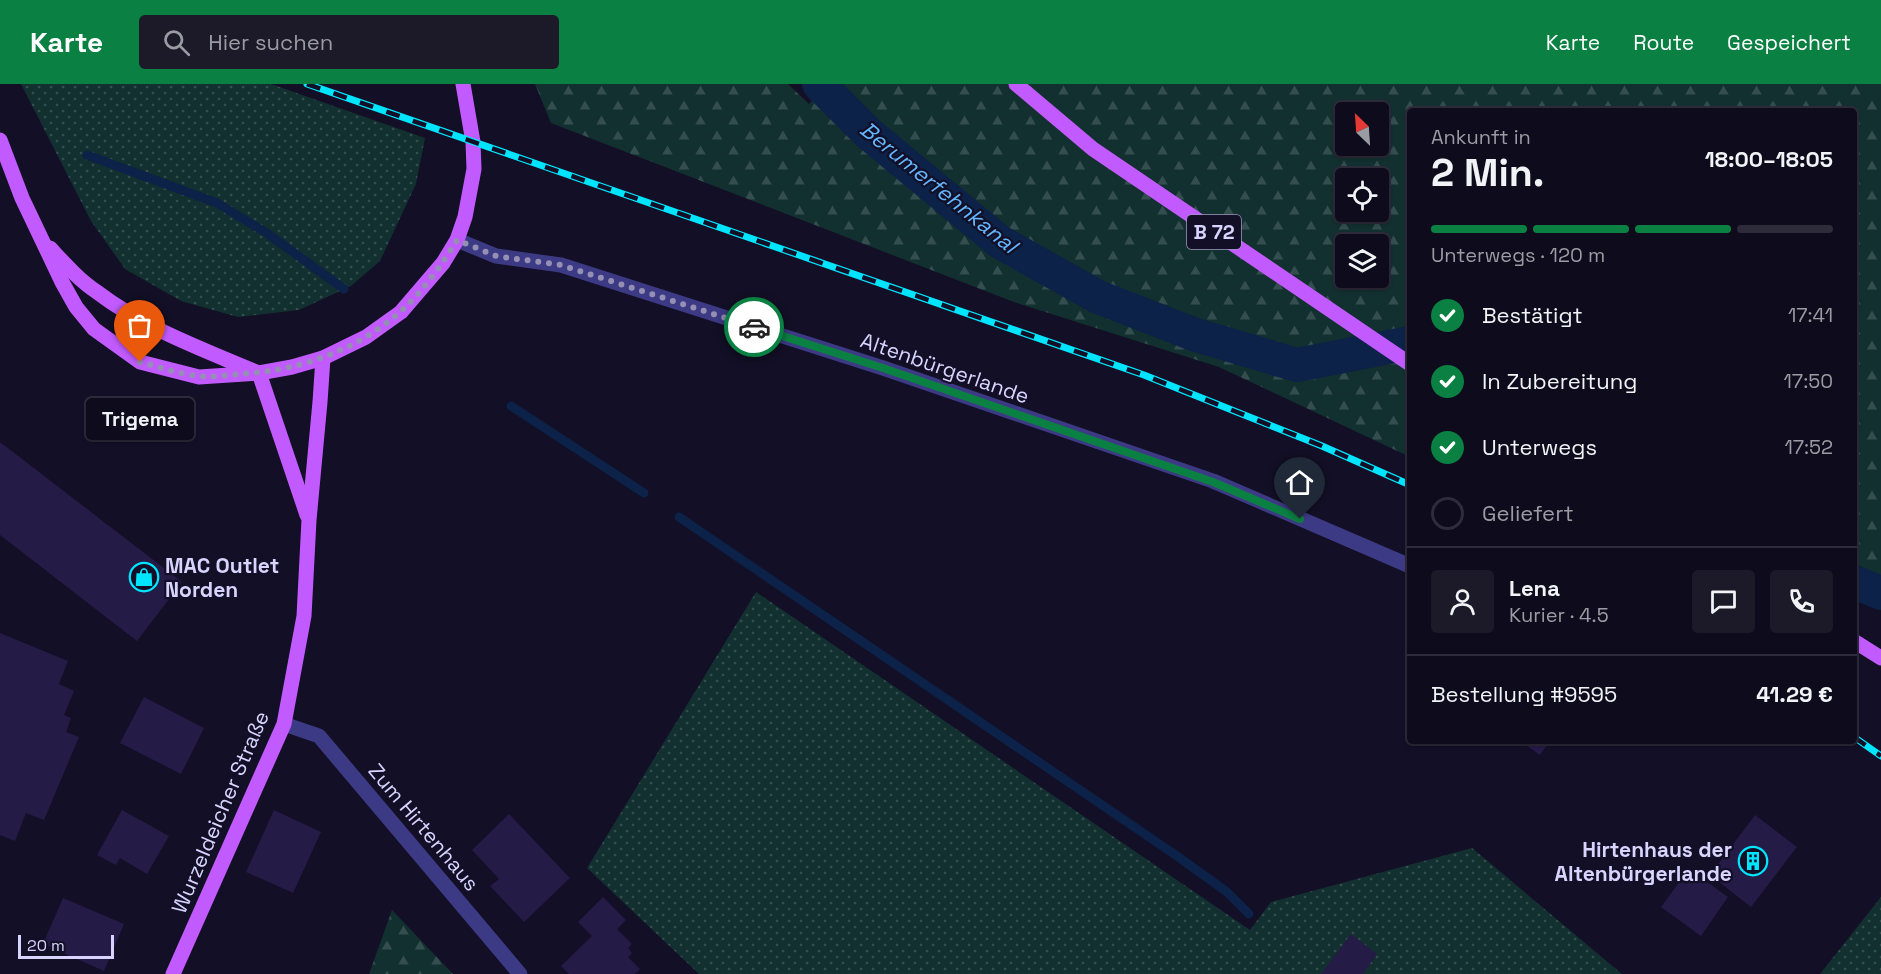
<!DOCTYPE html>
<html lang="de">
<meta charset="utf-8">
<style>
:root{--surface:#0e0b1c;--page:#1c1929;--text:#f1f3f6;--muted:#9b9ba3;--line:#2e2b3b;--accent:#0b8043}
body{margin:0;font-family:"Space Grotesk",sans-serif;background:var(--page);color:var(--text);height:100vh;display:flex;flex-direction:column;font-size:22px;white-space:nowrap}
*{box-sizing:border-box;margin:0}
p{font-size:20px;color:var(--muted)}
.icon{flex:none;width:33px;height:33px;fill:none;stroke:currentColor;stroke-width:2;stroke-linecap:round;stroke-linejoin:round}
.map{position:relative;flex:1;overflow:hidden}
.panel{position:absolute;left:1407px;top:24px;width:450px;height:636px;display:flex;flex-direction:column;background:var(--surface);border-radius:6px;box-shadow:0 2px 4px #0004,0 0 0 2px var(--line)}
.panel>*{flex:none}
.needle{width:39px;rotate:335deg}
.controls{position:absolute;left:1335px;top:18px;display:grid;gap:12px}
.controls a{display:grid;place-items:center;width:54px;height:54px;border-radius:6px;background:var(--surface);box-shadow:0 2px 4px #0004,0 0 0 2px var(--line);font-size:30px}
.scale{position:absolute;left:18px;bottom:15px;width:96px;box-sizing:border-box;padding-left:6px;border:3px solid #d9d4ff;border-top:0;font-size:16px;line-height:21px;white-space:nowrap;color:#d9d4ff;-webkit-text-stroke:4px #130f26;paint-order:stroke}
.pin{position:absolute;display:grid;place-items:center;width:51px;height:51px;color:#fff;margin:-62px -26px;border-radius:50% 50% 50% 0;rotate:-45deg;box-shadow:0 0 6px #0007}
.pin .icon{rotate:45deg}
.courier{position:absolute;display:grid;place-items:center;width:60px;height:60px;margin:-30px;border:4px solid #0b8043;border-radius:50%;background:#fff;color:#222;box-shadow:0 2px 8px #0007}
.bubble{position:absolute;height:42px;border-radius:6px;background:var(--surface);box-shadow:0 2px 4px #0004,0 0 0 2px var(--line);font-size:20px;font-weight:700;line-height:42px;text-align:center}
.summary em{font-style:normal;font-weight:700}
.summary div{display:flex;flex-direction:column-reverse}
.summary{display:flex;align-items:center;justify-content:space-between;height:102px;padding:0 24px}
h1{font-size:39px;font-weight:700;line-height:45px}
.bar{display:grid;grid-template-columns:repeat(4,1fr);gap:9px 6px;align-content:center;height:72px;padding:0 24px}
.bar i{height:8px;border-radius:4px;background:var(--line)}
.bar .current{background:var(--accent)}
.bar p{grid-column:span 4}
.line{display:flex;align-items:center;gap:15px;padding:0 24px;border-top:2px solid var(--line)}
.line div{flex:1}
.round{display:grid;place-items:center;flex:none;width:63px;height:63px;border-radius:6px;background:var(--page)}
ol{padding:0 24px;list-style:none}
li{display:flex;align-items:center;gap:18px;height:66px}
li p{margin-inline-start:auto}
li .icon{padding:6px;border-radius:50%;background:var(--accent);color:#fff;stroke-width:4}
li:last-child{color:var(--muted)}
li i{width:33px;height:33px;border:3px solid var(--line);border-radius:50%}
header{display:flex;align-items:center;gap:36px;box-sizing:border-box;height:84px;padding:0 30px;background:var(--accent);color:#fff}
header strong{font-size:28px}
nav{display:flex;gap:33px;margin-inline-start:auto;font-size:21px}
.search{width:420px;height:54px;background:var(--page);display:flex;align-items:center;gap:15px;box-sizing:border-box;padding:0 21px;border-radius:6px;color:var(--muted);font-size:22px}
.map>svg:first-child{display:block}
.green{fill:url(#green-dots)}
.forest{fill:url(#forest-firs);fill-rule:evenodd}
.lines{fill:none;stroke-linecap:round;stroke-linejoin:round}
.stream{stroke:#0c2248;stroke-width:9}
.canal{stroke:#0c2248;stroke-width:34}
.building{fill:#241b47}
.minor{stroke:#3d3a85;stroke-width:15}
.major{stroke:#c25bff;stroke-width:15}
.rail-casing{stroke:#00e5ff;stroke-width:7}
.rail{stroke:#130f26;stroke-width:4.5;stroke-dasharray:14;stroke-linecap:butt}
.done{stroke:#948fb3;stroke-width:6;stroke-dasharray:0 10.8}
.route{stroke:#0b8043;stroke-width:8}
.labels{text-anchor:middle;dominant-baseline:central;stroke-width:4.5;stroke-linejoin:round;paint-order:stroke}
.shield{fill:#130f26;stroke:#9e99be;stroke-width:1.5}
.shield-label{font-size:20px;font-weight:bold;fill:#d9d4ff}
.street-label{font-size:21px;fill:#d9d4ff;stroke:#130f26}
.poi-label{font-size:21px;font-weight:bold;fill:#d9d4ff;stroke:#130f26;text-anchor:start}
.water-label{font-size:22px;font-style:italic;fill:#62b6ff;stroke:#130f26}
</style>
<header>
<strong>Karte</strong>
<div class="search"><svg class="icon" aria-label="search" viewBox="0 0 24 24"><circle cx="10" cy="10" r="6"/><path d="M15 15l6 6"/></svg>Hier suchen</div>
<nav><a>Karte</a><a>Route</a><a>Gespeichert</a></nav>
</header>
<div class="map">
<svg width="1881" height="890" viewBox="0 0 1881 890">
<defs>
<pattern id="green-dots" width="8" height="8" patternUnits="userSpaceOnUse" patternTransform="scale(1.5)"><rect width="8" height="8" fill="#12302f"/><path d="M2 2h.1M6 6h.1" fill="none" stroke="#344d4e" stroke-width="1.8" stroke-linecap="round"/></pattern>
<pattern id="forest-firs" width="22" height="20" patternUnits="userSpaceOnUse" patternTransform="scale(1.5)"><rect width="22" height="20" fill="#12302f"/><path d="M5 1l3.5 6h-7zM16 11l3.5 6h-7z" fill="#344d4e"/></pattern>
</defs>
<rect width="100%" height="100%" fill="#130f26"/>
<!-- green -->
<g class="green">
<path d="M 21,0 L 271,0 L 425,54 L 416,100 L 380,177 L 351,202 L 299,226 L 238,233 L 181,217 L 125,185 L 91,137 Z"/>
<path d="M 756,508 L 1250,846 L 1271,818 L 1472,764 L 1622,890 L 699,890 L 587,784 Z"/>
<path d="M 1881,813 L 1881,890 L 1820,890 Z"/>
</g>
<!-- forest -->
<g class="forest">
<path d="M 535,0 L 788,0 L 809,20 L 826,0 L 1881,0 L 1881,492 L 1874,491 L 1854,478 L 1854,27 L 1410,27 L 1410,373 L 1219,283 L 1014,218 L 551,39 ZM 1346,28 L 1378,28 L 1378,62 L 1346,62 ZM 1346,94 L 1378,94 L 1378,128 L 1346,128 ZM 1346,160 L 1378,160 L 1378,194 L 1346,194 Z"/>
<path d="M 392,826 L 453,890 L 369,890 Z"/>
</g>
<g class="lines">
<!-- stream -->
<g class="stream">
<path d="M 87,71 L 217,119 L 268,150 L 344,205"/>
<path d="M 511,322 L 644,409"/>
<path d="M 679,433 L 1177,772 L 1227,808 L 1249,830"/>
</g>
<!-- canal -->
<g class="canal">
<path d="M 819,0 L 868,49 L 1000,158 L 1098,213 L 1196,251 L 1297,281 L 1410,259"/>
<path d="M 1854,498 L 1881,509"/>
</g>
</g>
<!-- building -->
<g class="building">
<path d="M 0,358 L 182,498 L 137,557 L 0,451 Z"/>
<path d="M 0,549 L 68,577 L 59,600 L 74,607 L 64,631 L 71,634 L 66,648 L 79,653 L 44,736 L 26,729 L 15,757 L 0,751 Z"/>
<path d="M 144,613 L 204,644 L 181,690 L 120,659 Z"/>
<path d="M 1520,657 L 1550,657 L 1540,671 Z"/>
<path d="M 122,726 L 169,752 L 147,790 L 120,774 L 116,781 L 97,771 Z"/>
<path d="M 274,726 L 321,748 L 293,809 L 246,788 Z"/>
<path d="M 509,730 L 570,794 L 524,838 L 490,802 L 499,795 L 472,766 Z"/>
<path d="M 1755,731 L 1797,763 L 1751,823 L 1710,791 Z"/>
<path d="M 1689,785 L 1728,813 L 1701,852 L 1661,823 Z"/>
<path d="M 603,813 L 626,836 L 617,845 L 632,860 L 628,864 L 632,869 L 628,873 L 640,885 L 635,890 L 569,890 L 561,882 L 592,852 L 578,838 Z"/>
<path d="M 63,814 L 124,840 L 104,887 L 43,860 Z"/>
<path d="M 1351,850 L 1377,870 L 1363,890 L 1321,890 Z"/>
</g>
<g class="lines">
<!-- minor -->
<g class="minor">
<path d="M 457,156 L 496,172 L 561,181 L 883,284 L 1213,397 L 1410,482"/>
<path d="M 284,640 L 319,652 L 520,890"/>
</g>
<!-- major -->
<g class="major">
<path d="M 1016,0 L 1093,65 L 1410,280"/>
<path d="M 0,56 L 22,114 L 62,198 L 76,223 L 94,245 L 140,278 L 199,293 L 259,289 L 292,283 L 323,274 L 366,253 L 401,228 L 443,179 L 457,156 L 465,133 L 474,85 L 473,58 L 463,0"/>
<path d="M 50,164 C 65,180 79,196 97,208 C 144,244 202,265 256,288"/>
<path d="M 259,289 L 307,431"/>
<path d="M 1854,557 L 1881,574"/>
<path d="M 173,890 L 284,640 L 304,532 L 309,436 L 320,318 L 323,274"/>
</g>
<!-- rail casing -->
<g class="rail-casing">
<g id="rail">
<path d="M 307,0 L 1144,291 L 1322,362 L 1410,401"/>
<path d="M 1854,653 L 1881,672"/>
</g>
</g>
<!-- rail -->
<use href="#rail" class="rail"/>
</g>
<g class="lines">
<!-- done -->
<path class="done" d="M 140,278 C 159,283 179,290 198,292 C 211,294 226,291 240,290 C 297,287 356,267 400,228 C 421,210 443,179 457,156 L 496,172 L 561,181 L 754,243"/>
<!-- route -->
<path class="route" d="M 754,243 L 883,284 L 1213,398 L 1300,435"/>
</g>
<!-- icons -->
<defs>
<g id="shop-ring" transform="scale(1.5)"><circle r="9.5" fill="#130f26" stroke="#00e5ff" stroke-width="1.5"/><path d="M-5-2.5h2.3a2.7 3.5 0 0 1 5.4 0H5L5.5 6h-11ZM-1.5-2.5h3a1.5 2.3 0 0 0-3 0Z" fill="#00e5ff"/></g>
<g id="building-ring" transform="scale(1.5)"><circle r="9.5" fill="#130f26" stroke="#00e5ff" stroke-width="1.5"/><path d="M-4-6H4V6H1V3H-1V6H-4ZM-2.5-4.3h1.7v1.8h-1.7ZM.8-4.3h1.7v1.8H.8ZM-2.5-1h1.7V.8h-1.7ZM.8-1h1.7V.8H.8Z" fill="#00e5ff"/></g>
</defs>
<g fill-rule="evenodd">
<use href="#shop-ring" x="144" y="493"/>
<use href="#building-ring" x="1753" y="777"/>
</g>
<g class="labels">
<!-- shield labels -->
<rect class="shield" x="1187" y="131" width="54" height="34" rx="4.5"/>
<g class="shield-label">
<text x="1214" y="148">B 72</text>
</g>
<!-- street labels -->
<g class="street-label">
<text transform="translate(945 284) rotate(19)">Altenbürgerlande</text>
<text transform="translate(220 728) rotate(-67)">Wurzeldeicher Straße</text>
<text transform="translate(424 743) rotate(50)">Zum Hirtenhaus</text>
</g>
<!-- poi labels -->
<g class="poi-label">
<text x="165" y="481">MAC Outlet<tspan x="165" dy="24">Norden</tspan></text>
<text x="1732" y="765" text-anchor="end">Hirtenhaus der<tspan x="1732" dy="24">Altenbürgerlande</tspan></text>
</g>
<!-- water labels -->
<g class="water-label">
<text transform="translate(939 103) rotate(39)">Berumerfehnkanal</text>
</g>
</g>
</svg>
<div class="controls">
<a><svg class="needle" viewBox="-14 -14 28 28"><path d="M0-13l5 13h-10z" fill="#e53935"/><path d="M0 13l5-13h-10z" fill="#9b9ba3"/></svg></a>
<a><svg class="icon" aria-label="locate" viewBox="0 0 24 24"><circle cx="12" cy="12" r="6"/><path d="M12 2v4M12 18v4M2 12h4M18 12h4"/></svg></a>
<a><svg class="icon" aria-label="layers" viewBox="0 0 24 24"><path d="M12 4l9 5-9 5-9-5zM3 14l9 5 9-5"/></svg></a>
</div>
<div class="scale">20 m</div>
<div class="pin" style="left:140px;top:278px;background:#ea580c"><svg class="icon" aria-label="bag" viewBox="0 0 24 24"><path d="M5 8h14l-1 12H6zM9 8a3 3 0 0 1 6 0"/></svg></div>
<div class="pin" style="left:1300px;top:435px;background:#1f2937"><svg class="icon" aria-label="home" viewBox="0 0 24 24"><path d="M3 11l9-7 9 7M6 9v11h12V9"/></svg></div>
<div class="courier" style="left:754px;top:243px"><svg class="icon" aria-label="car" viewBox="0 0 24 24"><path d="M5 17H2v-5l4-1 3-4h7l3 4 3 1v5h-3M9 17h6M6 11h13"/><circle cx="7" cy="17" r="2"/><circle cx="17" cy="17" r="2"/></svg></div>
<div class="bubble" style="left:86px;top:314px;width:108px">Trigema</div>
<section class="panel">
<div class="summary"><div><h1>2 Min.</h1><p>Ankunft in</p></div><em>18:00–18:05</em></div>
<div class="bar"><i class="current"></i><i class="current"></i><i class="current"></i><i></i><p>Unterwegs · 120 m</p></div>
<ol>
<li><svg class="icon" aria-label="check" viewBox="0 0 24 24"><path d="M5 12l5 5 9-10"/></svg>Bestätigt<p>17:41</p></li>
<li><svg class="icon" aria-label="check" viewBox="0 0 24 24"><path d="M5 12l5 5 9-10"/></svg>In Zubereitung<p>17:50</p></li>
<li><svg class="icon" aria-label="check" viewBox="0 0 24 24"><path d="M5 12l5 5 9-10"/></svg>Unterwegs<p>17:52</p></li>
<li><i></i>Geliefert</li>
</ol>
<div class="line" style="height:108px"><a class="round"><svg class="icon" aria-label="person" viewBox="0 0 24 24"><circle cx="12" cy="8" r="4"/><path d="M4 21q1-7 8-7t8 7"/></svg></a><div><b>Lena</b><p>Kurier · 4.5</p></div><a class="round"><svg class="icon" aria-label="chat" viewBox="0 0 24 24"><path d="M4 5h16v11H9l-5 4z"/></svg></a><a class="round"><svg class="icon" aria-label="phone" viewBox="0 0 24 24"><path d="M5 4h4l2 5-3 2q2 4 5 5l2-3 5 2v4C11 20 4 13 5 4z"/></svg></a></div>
<div class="line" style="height:78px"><div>Bestellung #9595</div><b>41.29 €</b></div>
</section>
</div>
